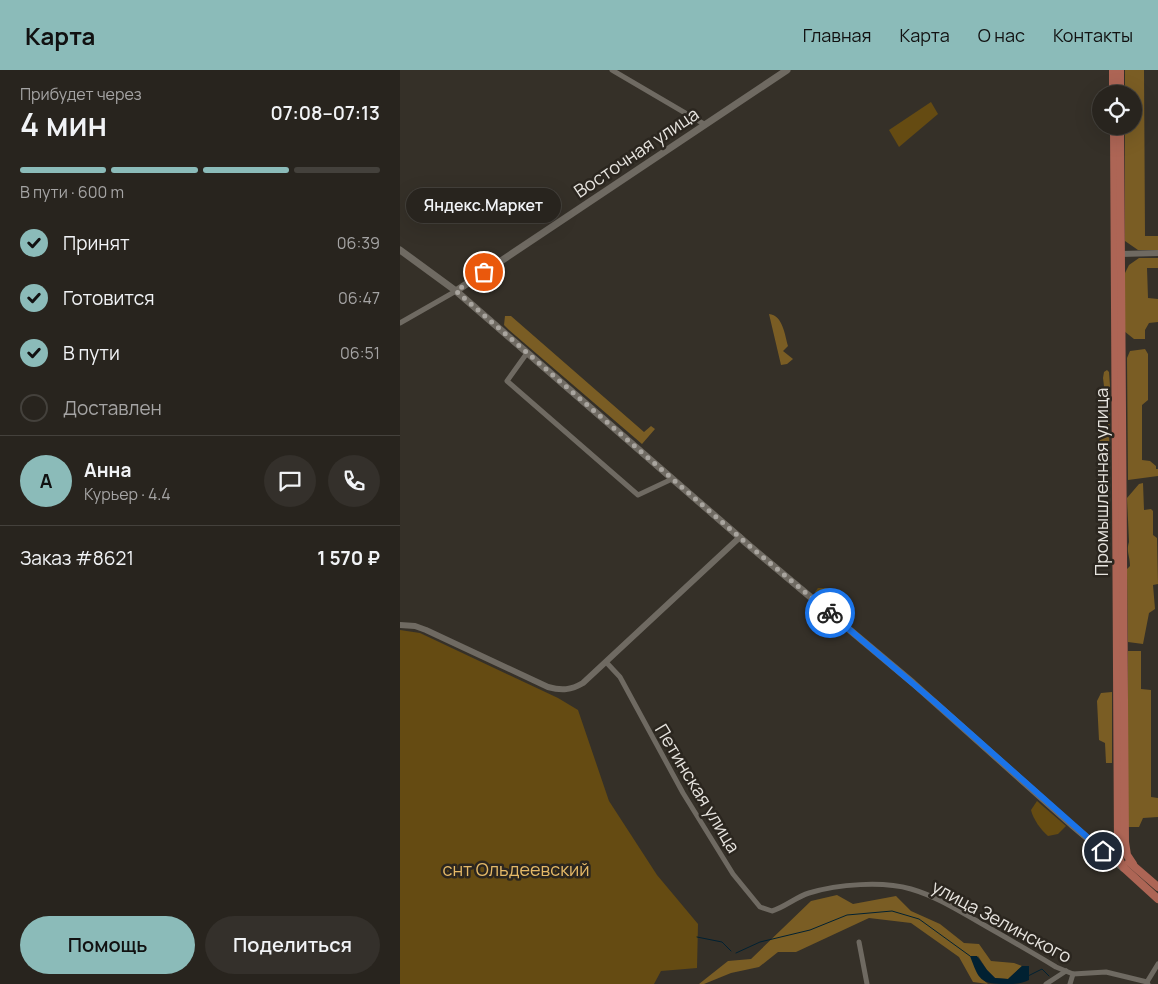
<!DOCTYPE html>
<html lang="ru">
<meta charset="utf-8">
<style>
:root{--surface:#28241e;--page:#34302b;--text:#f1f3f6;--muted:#a5a4a4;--line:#44413c;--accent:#8bbbb9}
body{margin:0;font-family:Manrope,sans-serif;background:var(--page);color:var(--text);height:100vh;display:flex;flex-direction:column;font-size:19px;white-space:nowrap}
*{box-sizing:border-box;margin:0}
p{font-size:16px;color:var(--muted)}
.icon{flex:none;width:28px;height:28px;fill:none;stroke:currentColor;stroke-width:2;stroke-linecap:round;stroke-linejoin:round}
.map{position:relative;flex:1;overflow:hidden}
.panel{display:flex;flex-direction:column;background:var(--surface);width:400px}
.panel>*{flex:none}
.buttons{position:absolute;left:692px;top:15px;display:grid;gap:10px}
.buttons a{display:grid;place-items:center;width:50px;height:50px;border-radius:50%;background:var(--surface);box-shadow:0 5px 20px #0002,0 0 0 1px var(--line);font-size:25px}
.pin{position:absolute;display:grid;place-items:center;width:42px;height:42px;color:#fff;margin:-21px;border:2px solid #fff;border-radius:50%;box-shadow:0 1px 5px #0007}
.courier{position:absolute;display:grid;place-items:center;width:50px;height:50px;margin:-25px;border:4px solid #1a73e8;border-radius:50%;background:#fff;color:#222;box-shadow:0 1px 6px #0007}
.bubble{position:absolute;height:35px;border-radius:18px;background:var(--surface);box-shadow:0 5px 20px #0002,0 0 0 1px var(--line);font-size:16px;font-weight:600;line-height:35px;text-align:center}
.headline em{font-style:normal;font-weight:600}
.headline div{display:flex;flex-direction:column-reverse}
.headline{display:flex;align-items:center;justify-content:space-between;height:85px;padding:0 20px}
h1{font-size:32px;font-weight:600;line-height:38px}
.bar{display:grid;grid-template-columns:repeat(4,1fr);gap:8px 5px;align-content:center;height:60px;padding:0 20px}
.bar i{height:6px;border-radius:4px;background:var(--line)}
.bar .active{background:var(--accent)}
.bar p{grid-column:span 4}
.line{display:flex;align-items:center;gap:12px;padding:0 20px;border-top:1px solid var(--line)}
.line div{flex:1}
.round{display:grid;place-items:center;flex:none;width:52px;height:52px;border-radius:26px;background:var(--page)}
ol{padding:0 20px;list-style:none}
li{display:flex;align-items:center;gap:15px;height:55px}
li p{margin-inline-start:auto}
li .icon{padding:5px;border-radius:50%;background:var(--accent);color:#111;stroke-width:4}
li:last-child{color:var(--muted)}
li i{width:28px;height:28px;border:2px solid var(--line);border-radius:50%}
.cta{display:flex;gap:10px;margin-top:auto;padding:10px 20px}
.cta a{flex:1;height:58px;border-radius:30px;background:var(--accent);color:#111;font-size:20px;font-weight:600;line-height:58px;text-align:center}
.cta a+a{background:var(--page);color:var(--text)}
header{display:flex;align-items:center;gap:30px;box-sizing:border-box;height:70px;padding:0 25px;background:var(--accent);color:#111}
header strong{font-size:24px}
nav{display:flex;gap:28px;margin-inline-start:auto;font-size:18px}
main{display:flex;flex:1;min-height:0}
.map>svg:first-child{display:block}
.green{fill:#654b12}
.forest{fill:#7a5d24}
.water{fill:#012132}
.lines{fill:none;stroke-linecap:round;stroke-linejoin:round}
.stream{stroke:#012132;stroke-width:1}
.minor{stroke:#6f6a62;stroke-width:5}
.tertiary{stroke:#6f6a62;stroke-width:6}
.secondary{stroke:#6f6a62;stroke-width:7}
.primary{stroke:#ad6555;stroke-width:8}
.done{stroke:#a9a59f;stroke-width:5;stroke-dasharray:0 9}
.route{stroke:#1a73e8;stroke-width:6}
.labels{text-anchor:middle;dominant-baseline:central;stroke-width:5;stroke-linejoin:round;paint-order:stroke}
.street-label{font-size:18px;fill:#e7e4df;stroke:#2b261f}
.park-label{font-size:18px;fill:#e5b967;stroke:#2b261f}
</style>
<header>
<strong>Карта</strong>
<nav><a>Главная</a><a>Карта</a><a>О нас</a><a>Контакты</a></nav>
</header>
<main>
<section class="panel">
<div class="headline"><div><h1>4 мин</h1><p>Прибудет через</p></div><em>07:08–07:13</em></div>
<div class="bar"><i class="active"></i><i class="active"></i><i class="active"></i><i></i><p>В пути · 600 m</p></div>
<ol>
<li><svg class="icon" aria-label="check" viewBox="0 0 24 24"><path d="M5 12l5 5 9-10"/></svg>Принят<p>06:39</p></li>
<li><svg class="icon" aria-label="check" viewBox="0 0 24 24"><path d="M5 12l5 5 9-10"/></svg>Готовится<p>06:47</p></li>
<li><svg class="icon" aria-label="check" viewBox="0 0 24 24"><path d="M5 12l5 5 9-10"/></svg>В пути<p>06:51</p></li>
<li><i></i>Доставлен</li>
</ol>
<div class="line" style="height:90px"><b class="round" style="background:var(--accent);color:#111">А</b><div><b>Анна</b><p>Курьер · 4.4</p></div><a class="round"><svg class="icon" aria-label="chat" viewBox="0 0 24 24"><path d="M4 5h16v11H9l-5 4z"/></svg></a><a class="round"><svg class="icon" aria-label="phone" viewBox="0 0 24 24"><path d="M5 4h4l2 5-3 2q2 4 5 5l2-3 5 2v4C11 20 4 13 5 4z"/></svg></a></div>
<div class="line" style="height:65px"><div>Заказ #8621</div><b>1 570 ₽</b></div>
<div class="cta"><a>Помощь</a><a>Поделиться</a></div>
</section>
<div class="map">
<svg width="758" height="914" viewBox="0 0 758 914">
<rect width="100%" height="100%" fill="#353028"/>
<!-- green -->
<g class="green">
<path d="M 531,32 L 538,44 L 499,77 L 489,60 Z"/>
<path d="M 418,518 L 432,518 L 443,528 L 442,542 L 439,543 L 416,525 L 415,522 Z"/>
<path d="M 0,560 L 20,563 L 158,628 L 178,640 L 209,731 L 257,805 L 298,854 L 297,898 L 261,901 L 254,914 L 0,914 Z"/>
<path d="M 637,731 L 666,756 L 658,764 L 648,766 C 641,760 633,749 631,740 Z"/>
</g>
<!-- forest -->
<g class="forest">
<path d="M 725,0 L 744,0 L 745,166 L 758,166 L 758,180 L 738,180 L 725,171 L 725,56 L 734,56 L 734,24 L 725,24 Z"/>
<path d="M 739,188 L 758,188 L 758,198 L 747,198 L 748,228 L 758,229 L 758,252 L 749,253 L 745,260 L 745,269 L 734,269 L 724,261 L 725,203 L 729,195 Z"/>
<path d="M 369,244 C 383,245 385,266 388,276 L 383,281 L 393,289 L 387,294 L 381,295 Z"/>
<path d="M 105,246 L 111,246 L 244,362 L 251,356 L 255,359 L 242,374 L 109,260 L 104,255 Z"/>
<path d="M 745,279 L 748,284 L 748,330 L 742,335 L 742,390 L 750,391 L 756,396 L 756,399 L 758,399 L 758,406 L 728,410 L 727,288 L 730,281 Z"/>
<path d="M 707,300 L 709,302 L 710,316 L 709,388 L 708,393 L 704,394 L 700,393 L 699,342 L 704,316 L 703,308 L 704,302 Z"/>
<path d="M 743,413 L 744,440 L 751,439 L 753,441 L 753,465 L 757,468 L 758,514 L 753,515 L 755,539 L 749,543 L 743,574 L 728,572 L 727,499 L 730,496 C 730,486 726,482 729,472 L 727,428 L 739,414 Z"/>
<path d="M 728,581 L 741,581 L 741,619 L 751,620 L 751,727 L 758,728 L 758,747 L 743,748 L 739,757 L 728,757 Z"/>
<path d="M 712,622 L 712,693 L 706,693 L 705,673 L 699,670 L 697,631 L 701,623 Z"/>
<path d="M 437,825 L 453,834 L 496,826 L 511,841 L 540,854 L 564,873 L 579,874 L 591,891 L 614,893 L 622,896 L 608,909 L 595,908 L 587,900 L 578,886 L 581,908 L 588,914 L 573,912 L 559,887 L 511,853 L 469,848 L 396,882 L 378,882 L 359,897 L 331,903 L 304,914 L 299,914 L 328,891 L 351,889 L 411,831 Z"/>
</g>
<!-- water -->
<path class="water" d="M 570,886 L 577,886 L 587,900 L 595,908 L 608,909 L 622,896 L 629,896 L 629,910 C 621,914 615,914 606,914 C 580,914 579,910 570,886 Z"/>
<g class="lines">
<!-- stream -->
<g class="stream">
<path d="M 297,867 L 322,872 L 331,881"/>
<path d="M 336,883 L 360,872 L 410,860 L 447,845 L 492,841 L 519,849 L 570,886"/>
<path d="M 628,906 L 642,899 L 649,906"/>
</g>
<!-- minor -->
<g class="minor">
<path d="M 212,0 L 304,54"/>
<path d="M 0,253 L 56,221"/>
<path d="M 127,283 L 107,311 L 238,425 L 272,409"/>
<path d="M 206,592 L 220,607 L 283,723 L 333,804 L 360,837 L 372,841 C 385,837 396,827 409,823 C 438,814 483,811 511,819 C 535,826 556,839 577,851 C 603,866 630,881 656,897 L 673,904 L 706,902 L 747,912"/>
<path d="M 459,872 L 467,914"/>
<path d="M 646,914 L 666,901"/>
<path d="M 670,914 L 673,904"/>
<path d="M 748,914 L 747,912 L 758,894"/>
</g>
<!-- tertiary -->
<g class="tertiary">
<path d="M 721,184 L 758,183"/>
<path d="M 0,555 L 15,556 L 26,560 L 148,617 C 162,621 171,620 183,613 L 340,467"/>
</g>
<!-- secondary -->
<g class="secondary">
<path d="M 0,180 L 56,221 L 352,478 L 513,613 L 672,755 L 723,798"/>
<path d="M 56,221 L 387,0"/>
</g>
<!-- primary -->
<g class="primary">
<path d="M 713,0 L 713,24"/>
<path d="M 720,0 L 720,24"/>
<path d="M 714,56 L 718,778 L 720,791 L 724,798 L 758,829"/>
<path d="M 720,56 L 725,772 L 727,785 L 733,794"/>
<path d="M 729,792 L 758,817"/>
</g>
</g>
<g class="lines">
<!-- done -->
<path class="done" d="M 84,202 L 56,221 L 352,478 L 430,543"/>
<!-- route -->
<path class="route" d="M 430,543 L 537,634 L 703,781"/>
</g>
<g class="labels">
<!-- street labels -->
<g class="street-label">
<text transform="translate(236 82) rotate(-34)">Восточная улица</text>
<text transform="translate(701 412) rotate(-90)">Промышленная улица</text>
<text transform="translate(298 718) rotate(59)">Петинская улица</text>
<text transform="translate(602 851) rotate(28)">улица Зелинского</text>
</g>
<!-- park labels -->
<g class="park-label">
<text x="116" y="799">снт Ольдеевский</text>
</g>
</g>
</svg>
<div class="buttons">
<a><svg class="icon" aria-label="locate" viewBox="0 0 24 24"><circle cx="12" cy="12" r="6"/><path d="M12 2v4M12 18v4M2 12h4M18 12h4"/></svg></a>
</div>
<div class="pin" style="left:84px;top:202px;background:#ea580c"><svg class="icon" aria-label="bag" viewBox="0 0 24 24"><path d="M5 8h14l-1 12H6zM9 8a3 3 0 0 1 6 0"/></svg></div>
<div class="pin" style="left:703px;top:781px;background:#1f2937"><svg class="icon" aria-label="home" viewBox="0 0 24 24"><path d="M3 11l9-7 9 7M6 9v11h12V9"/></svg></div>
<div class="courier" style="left:430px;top:543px"><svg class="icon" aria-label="bike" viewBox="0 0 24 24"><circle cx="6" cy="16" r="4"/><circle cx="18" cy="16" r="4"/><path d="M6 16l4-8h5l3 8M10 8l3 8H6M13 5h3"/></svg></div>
<div class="bubble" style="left:6px;top:118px;width:155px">Яндекс.Маркет</div>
</div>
</main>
